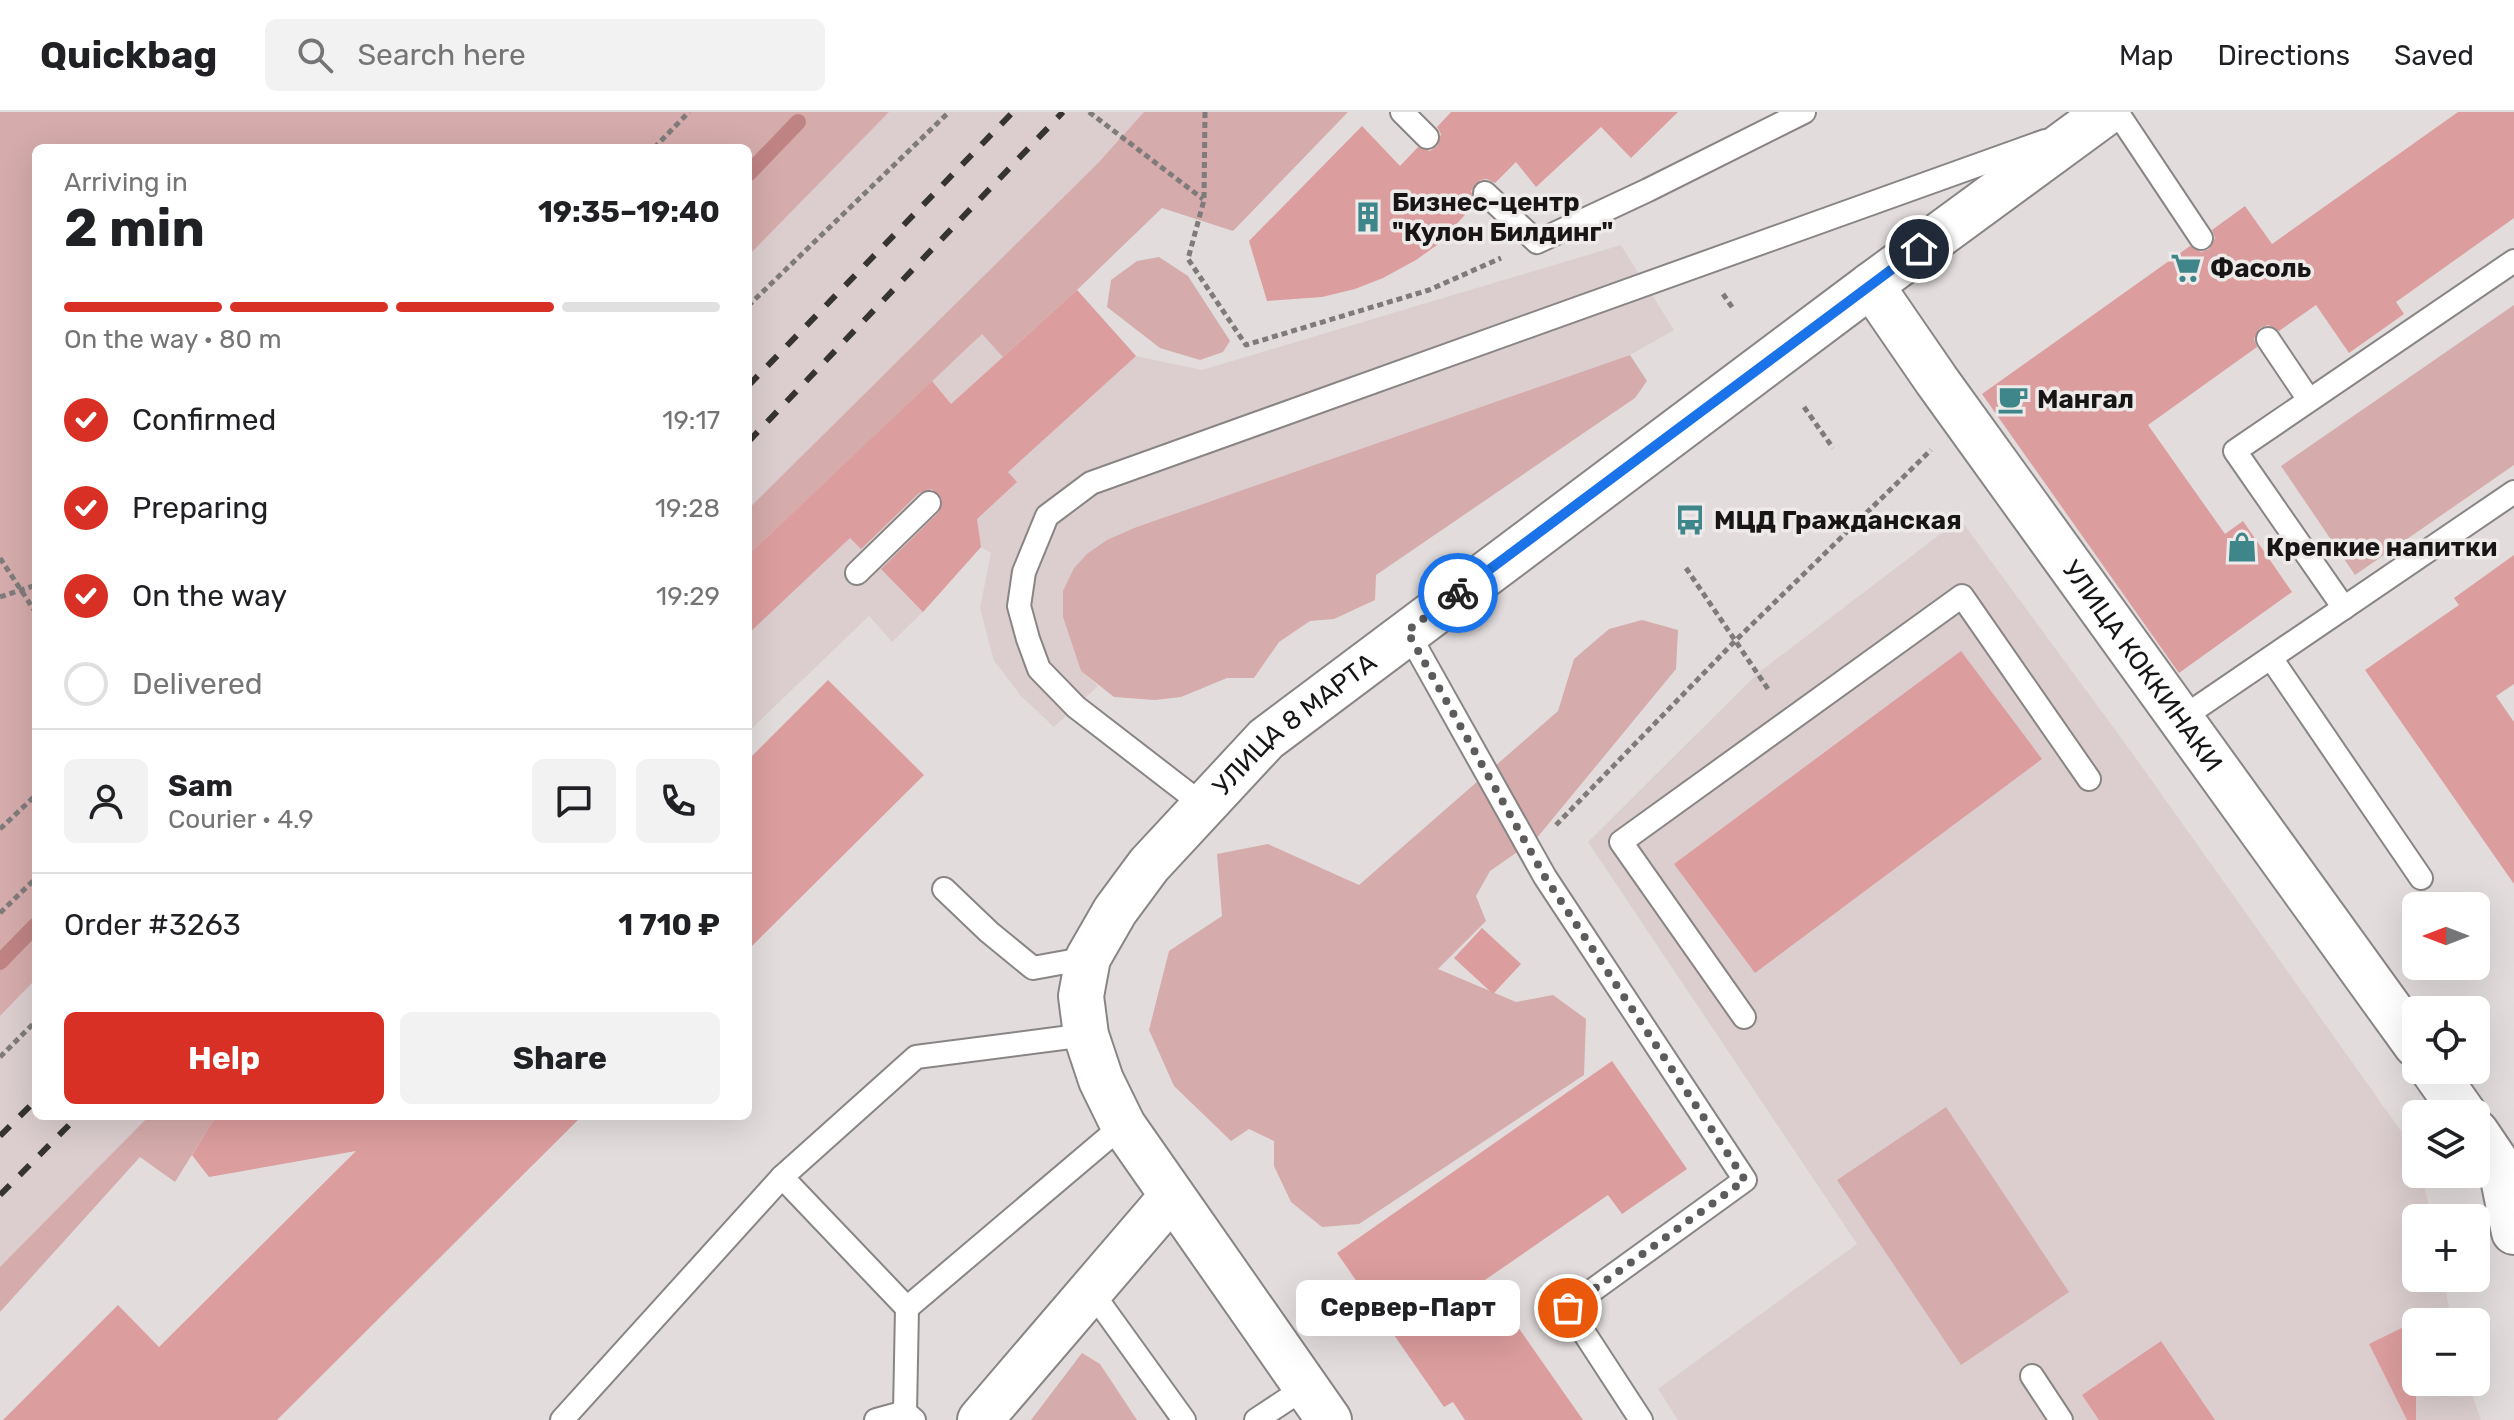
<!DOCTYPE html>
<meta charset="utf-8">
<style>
:root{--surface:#fff;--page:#f2f2f2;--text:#202124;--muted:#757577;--line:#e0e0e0;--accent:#d93025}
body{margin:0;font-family:Rubik,sans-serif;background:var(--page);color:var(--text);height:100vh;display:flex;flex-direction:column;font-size:30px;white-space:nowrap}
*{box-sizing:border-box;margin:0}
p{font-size:26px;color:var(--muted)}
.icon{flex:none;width:44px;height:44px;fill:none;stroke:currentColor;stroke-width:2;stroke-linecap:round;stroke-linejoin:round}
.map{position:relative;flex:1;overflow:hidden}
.drawer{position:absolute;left:32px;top:32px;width:720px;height:976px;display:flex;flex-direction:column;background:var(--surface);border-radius:12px;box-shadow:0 8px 32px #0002}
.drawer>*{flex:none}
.needle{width:52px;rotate:270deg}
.buttons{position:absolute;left:2402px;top:780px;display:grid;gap:16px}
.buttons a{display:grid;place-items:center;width:88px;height:88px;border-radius:12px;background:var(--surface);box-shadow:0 8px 32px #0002;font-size:40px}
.pin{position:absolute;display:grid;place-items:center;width:68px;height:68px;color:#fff;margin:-34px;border:4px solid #fff;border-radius:50%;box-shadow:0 2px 8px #0007}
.courier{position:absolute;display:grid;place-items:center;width:80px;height:80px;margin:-40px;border:6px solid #1a73e8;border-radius:50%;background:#fff;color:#222;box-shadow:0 2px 10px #0007}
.bubble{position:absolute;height:56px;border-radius:12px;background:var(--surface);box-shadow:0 8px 32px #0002;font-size:26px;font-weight:700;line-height:56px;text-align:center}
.headline em{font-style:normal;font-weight:700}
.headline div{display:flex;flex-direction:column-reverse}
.headline{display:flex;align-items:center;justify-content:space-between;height:136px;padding:0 32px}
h1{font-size:52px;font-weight:700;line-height:60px}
.bar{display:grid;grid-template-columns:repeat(4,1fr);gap:12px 8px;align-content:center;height:96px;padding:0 32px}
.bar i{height:10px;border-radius:6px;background:var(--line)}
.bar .selected{background:var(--accent)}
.bar p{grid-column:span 4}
.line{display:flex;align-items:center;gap:20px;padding:0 32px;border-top:2px solid var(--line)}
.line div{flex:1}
.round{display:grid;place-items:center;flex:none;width:84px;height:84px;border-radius:12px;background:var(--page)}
ol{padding:0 32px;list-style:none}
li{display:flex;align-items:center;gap:24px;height:88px}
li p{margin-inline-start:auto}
li .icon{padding:8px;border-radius:50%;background:var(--accent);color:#fff;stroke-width:4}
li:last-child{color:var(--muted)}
li i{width:44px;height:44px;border:4px solid var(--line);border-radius:50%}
.button{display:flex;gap:16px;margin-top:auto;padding:16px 32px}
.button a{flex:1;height:92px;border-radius:12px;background:var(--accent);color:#fff;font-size:32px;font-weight:700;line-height:92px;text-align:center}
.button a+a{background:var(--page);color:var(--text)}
header{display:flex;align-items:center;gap:48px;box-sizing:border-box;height:112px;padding:0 40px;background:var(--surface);border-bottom:2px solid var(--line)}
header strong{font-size:38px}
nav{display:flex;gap:44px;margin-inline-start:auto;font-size:28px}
.search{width:560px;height:72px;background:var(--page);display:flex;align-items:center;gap:20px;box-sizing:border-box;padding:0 28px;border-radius:12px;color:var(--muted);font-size:30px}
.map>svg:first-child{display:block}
.built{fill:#dccece}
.green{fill:#d5abab}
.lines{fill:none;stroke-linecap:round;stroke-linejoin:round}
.stream{stroke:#bf8384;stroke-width:16}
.building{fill:#dc9d9e}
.service-casing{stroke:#898585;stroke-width:26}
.minor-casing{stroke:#898585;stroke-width:48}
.path{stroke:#7e7b7a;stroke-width:5;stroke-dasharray:6 4;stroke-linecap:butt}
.service{stroke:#fff;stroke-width:22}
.minor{stroke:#fff;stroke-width:44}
.rail{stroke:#363333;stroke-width:6;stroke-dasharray:14 14;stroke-linecap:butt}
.done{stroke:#5e5b5b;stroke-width:8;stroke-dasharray:0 14.4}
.route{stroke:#1a73e8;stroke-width:10}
.labels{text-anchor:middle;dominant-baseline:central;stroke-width:7;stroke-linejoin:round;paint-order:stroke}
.poi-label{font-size:26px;font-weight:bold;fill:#171515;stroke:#efeaea;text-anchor:start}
.street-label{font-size:26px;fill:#171515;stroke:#efeaea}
</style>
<header>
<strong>Quickbag</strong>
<div class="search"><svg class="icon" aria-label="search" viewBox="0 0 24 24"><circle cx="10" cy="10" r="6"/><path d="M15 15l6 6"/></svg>Search here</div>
<nav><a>Map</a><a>Directions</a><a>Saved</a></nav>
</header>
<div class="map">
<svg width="2514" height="1308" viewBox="0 0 2514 1308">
<rect width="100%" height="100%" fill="#e2dddc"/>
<!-- built -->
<g class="built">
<path d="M 889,0 L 1144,0 L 1098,51 L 748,397 L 748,144 Z"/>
<path d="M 1621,133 L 1674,218 L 1630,243 L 1134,416 L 1107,428 L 1088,441 L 1063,505 L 1081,559 L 1098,574 L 1054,615 L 1021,584 L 994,549 L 980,496 L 991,441 L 981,435 L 923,500 L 892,530 L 869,504 L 748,620 L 748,443 L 982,221 L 1004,245 L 1077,178 L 1136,244 L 1202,258 Z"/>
<path d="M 1960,407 L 2130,638 L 2416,1040 L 2416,1062 L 2422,1062 L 2431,1106 L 2416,1106 L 2416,1166 L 2443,1166 L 2452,1210 L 2416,1210 L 2416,1270 L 2468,1270 L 2481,1308 L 1678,1308 L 1658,1277 L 1857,1132 L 1588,730 L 1758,561 Z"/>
<path d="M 36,867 L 36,1004 L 149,1004 L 0,1155 L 0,904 Z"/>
</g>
<!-- green -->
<g class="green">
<path d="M 0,0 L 889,0 L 748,144 L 748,36 L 36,36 L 36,867 L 0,904 Z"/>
<path d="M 1144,0 L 1348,0 L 1233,119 L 1162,96 L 1077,178 L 1003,245 L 982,222 L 748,443 L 748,397 L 1098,51 Z"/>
<path d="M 1159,145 L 1188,164 L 1230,229 L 1223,240 L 1200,248 L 1160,236 L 1107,195 L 1111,168 L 1137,149 Z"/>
<path d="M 2514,193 L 2514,353 L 2355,463 L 2281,354 Z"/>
<path d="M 1630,243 L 1647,269 L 1635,286 L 1376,463 L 1375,488 L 1334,507 L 1310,509 L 1279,530 L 1254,566 L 1227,566 L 1181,585 L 1155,588 L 1114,585 L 1081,559 L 1063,505 L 1063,479 L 1074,456 L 1088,441 L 1107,428 L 1134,416 Z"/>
<path d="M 1642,508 L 1678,518 L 1676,557 L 1536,727 L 1490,759 L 1476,784 L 1486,809 L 1438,857 L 1516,890 L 1553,883 L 1586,907 L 1584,963 L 1359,1112 L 1322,1115 L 1291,1090 L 1274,1054 L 1274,1029 L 1249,1017 L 1231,1029 L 1174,974 L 1149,918 L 1169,839 L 1222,804 L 1217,742 L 1268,732 L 1359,773 L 1558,599 L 1574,547 L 1609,517 Z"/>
<path d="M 1946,995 L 2069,1180 L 1961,1253 L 1837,1068 Z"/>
<path d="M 149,1004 L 216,1004 L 175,1070 L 140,1045 L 0,1200 L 0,1155 Z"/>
<path d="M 1082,1241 L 1100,1252 L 1137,1308 L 1031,1308 Z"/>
</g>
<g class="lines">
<!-- stream -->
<g class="stream">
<path d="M 748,62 L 798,10"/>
<path d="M 0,850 L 36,813"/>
</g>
</g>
<!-- building -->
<g class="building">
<path d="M 1451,0 L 1678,0 L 1631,46 L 1601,15 L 1536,75 L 1516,50 L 1495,71 L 1487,67 L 1480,68 L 1471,79 L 1476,91 L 1437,133 L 1416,148 L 1383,166 L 1355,177 L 1322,185 L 1267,189 L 1249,129 L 1362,14 L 1400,54 L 1418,35 L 1430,39 L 1437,34 L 1441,22 L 1437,15 Z"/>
<path d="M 2458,0 L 2514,0 L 2514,106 L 2396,190 L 2404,202 L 2349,241 L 2316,193 L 2279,219 L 2268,213 L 2260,216 L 2254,227 L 2257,235 L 2148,313 L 2225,422 L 2243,409 L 2292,480 L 2179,561 L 1982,282 L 2190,134 L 2201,140 L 2209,137 L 2215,126 L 2212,118 L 2245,94 L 2272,132 Z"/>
<path d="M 1077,178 L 1136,244 L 1008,360 L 1017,370 L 977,407 L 981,435 L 923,500 L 881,457 L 939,400 L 942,387 L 932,377 L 919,381 L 861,437 L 850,426 L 748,522 L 748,443 L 932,269 L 951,292 Z"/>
<path d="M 2514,443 L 2514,572 L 2496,584 L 2514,610 L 2514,772 L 2365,558 L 2459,493 L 2454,486 Z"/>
<path d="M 1961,539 L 2042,647 L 1755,861 L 1674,752 Z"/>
<path d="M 828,568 L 924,663 L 748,838 L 748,648 Z"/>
<path d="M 1482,816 L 1521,852 L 1493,882 L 1454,846 Z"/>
<path d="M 1612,949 L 1687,1057 L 1622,1102 L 1608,1083 L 1485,1168 L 1583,1308 L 1465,1308 L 1453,1290 L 1444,1295 L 1337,1141 Z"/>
<path d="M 216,1004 L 582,1004 L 277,1308 L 3,1308 L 118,1193 L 159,1235 L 356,1039 L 209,1065 L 192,1043 Z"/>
<path d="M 2416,1209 L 2416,1308 L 2407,1308 L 2369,1232 Z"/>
<path d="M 2161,1229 L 2215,1308 L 2099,1308 L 2082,1283 Z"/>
</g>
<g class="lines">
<!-- service casing -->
<g class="service-casing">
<g id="service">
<path d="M 1402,0 L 1427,25"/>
<path d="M 2117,0 L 2201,126"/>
<path d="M 1485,81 L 1537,130 L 1648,78 L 1804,0"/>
<path d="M 2268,227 L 2309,288"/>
<path d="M 857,461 L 929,391"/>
<path d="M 2344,496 L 2235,339 L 2514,149"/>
<path d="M 1407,519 L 1545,765 L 1745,1068 L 1568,1196 L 1641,1308"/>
<path d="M 2271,546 L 2421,766"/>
<path d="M 2182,606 L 2514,380"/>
<path d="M 1203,693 L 1076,595 L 1039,557 L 1028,527 L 1019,494 L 1024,460 L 1047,404 L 1091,371 L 2045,29"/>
<path d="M 944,777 L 989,820 L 1033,856 L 1088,846"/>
<path d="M 1744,905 L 1621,730 L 1962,484 L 2089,667"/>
<path d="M 1086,923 L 916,945 L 782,1065 L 907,1196 L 1123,1013"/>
<path d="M 1091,1179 L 1184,1308"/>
<path d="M 2032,1264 L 2061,1308"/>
<path d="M 905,1300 L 907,1196"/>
<path d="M 562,1308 L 782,1065"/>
<path d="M 876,1308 L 905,1300 L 914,1308"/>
<path d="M 1256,1308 L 1306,1275"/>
</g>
</g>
<!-- minor casing -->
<g class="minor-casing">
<g id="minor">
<path id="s1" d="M 1871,173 L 1937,269 L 2416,933"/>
<path d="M 2433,958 L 2464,1002"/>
<path d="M 2476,1020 L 2501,1057 L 2514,1120"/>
<path d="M 980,1308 L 1172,1084"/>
<path id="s2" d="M 1329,1308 L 1123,1013 L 1101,968 L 1086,923 L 1081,884 L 1088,846 L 1115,799 L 1149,753 L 1266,627 L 1871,173 L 2107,0"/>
</g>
</g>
<!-- path -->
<g class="path">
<path d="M 1089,0 L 1203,87"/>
<path d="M 1205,0 L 1204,88 L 1188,147 L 1246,233 L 1429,178 L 1501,146"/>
<path d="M 654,36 L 689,0"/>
<path d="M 1723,182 L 1734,198"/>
<path d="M 748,194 L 949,0"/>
<path d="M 1804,295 L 1833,336"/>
<path d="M 0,446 L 36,501"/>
<path d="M 1686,456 L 1768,577"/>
<path d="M 0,485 L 36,473"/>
<path d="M 1556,713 L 1736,528 L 1931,338"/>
<path d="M 0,717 L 36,683"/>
<path d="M 0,801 L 36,766"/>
<path d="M 0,945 L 36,909"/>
</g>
<!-- service -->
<use href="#service" class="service"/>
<!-- minor -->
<use href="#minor" class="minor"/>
<!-- rail -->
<g class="rail">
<path d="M 748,274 L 1013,0"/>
<path d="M 748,330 L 1063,0"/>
<path d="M 0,1024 L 36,988"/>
<path d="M 0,1083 L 78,1004"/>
</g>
</g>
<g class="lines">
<!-- done -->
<path class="done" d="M 1458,481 L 1407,519 L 1545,765 L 1745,1068 L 1568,1196"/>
<!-- route -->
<path class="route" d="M 1458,481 L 1919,137"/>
</g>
<!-- icons -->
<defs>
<g id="building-bare" transform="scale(2.4)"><path d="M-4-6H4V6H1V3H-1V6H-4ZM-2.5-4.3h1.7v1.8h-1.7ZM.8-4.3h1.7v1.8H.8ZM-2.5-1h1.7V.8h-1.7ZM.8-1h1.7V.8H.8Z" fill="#3e8689" stroke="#efeaea" stroke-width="2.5" paint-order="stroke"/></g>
<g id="supermarket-bare" transform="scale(2.4)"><path d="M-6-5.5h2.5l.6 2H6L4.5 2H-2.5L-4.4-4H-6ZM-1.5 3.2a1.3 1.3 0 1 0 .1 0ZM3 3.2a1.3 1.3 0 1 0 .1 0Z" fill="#3e8689" stroke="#efeaea" stroke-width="2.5" paint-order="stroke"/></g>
<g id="cafe-bare" transform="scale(2.4)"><path d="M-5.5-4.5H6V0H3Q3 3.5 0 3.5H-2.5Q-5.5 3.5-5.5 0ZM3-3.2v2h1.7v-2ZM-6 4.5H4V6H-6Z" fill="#3e8689" stroke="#efeaea" stroke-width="2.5" paint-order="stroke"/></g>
<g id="bus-bare" transform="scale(2.4)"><path d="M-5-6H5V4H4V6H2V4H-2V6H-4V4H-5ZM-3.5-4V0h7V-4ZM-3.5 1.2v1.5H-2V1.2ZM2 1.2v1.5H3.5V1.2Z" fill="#3e8689" stroke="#efeaea" stroke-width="2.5" paint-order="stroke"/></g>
<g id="shop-bare" transform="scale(2.4)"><path d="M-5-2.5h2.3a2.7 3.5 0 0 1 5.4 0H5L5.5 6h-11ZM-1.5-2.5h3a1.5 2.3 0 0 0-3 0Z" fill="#3e8689" stroke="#efeaea" stroke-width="2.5" paint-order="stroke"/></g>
</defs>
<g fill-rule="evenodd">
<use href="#building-bare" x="1368" y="105"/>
<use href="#supermarket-bare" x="2186" y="156"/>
<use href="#cafe-bare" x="2013" y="287"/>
<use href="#bus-bare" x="1690" y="408"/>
<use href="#shop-bare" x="2242" y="435"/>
</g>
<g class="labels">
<!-- poi labels -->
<g class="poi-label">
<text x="1392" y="90">Бизнес-центр<tspan x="1392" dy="30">"Кулон Билдинг"</tspan></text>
<text x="2210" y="156">Фасоль</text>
<text x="2037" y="287">Мангал</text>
<text x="1714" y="408">МЦД Гражданская</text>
<text x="2266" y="435">Крепкие напитки</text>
</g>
<!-- street labels -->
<g class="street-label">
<text stroke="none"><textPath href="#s1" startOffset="468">УЛИЦА КОККИНАКИ</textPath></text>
<text stroke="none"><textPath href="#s2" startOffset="850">УЛИЦА 8 МАРТА</textPath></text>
</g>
</g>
</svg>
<div class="buttons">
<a><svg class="needle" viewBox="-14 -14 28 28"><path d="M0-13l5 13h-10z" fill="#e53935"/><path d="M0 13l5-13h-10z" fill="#757577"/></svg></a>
<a><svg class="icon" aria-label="locate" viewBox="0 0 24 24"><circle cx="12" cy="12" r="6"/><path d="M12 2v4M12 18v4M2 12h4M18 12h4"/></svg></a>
<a><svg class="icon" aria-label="layers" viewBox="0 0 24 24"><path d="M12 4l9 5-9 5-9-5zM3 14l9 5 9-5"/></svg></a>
<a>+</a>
<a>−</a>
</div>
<div class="pin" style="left:1568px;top:1196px;background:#ea580c"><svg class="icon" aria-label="bag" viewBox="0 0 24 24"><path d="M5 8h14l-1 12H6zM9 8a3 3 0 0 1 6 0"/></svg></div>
<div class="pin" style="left:1919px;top:137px;background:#1f2937"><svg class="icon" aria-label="home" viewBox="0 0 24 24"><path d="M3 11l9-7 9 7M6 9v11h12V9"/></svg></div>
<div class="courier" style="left:1458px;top:481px"><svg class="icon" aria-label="bike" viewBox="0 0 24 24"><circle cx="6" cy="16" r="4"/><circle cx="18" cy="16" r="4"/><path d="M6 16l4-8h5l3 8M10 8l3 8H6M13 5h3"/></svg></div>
<div class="bubble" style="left:1296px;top:1168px;width:224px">Сервер-Парт</div>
<section class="drawer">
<div class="headline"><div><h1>2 min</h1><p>Arriving in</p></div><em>19:35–19:40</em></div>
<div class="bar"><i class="selected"></i><i class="selected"></i><i class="selected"></i><i></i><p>On the way · 80 m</p></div>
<ol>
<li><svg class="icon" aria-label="check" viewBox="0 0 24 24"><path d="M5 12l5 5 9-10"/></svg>Confirmed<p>19:17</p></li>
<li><svg class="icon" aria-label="check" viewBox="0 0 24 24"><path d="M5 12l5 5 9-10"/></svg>Preparing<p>19:28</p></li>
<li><svg class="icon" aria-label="check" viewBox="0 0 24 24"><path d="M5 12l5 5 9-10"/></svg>On the way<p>19:29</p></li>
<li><i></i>Delivered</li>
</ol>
<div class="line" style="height:144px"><a class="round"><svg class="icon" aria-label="person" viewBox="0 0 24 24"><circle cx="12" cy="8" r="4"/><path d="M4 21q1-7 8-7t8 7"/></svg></a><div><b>Sam</b><p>Courier · 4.9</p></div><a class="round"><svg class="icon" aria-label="chat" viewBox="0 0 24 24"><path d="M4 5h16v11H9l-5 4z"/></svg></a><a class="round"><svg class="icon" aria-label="phone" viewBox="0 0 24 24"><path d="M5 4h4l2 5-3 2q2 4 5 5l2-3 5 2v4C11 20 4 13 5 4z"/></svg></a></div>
<div class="line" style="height:104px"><div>Order #3263</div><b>1 710 ₽</b></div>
<div class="button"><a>Help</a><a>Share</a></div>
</section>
</div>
